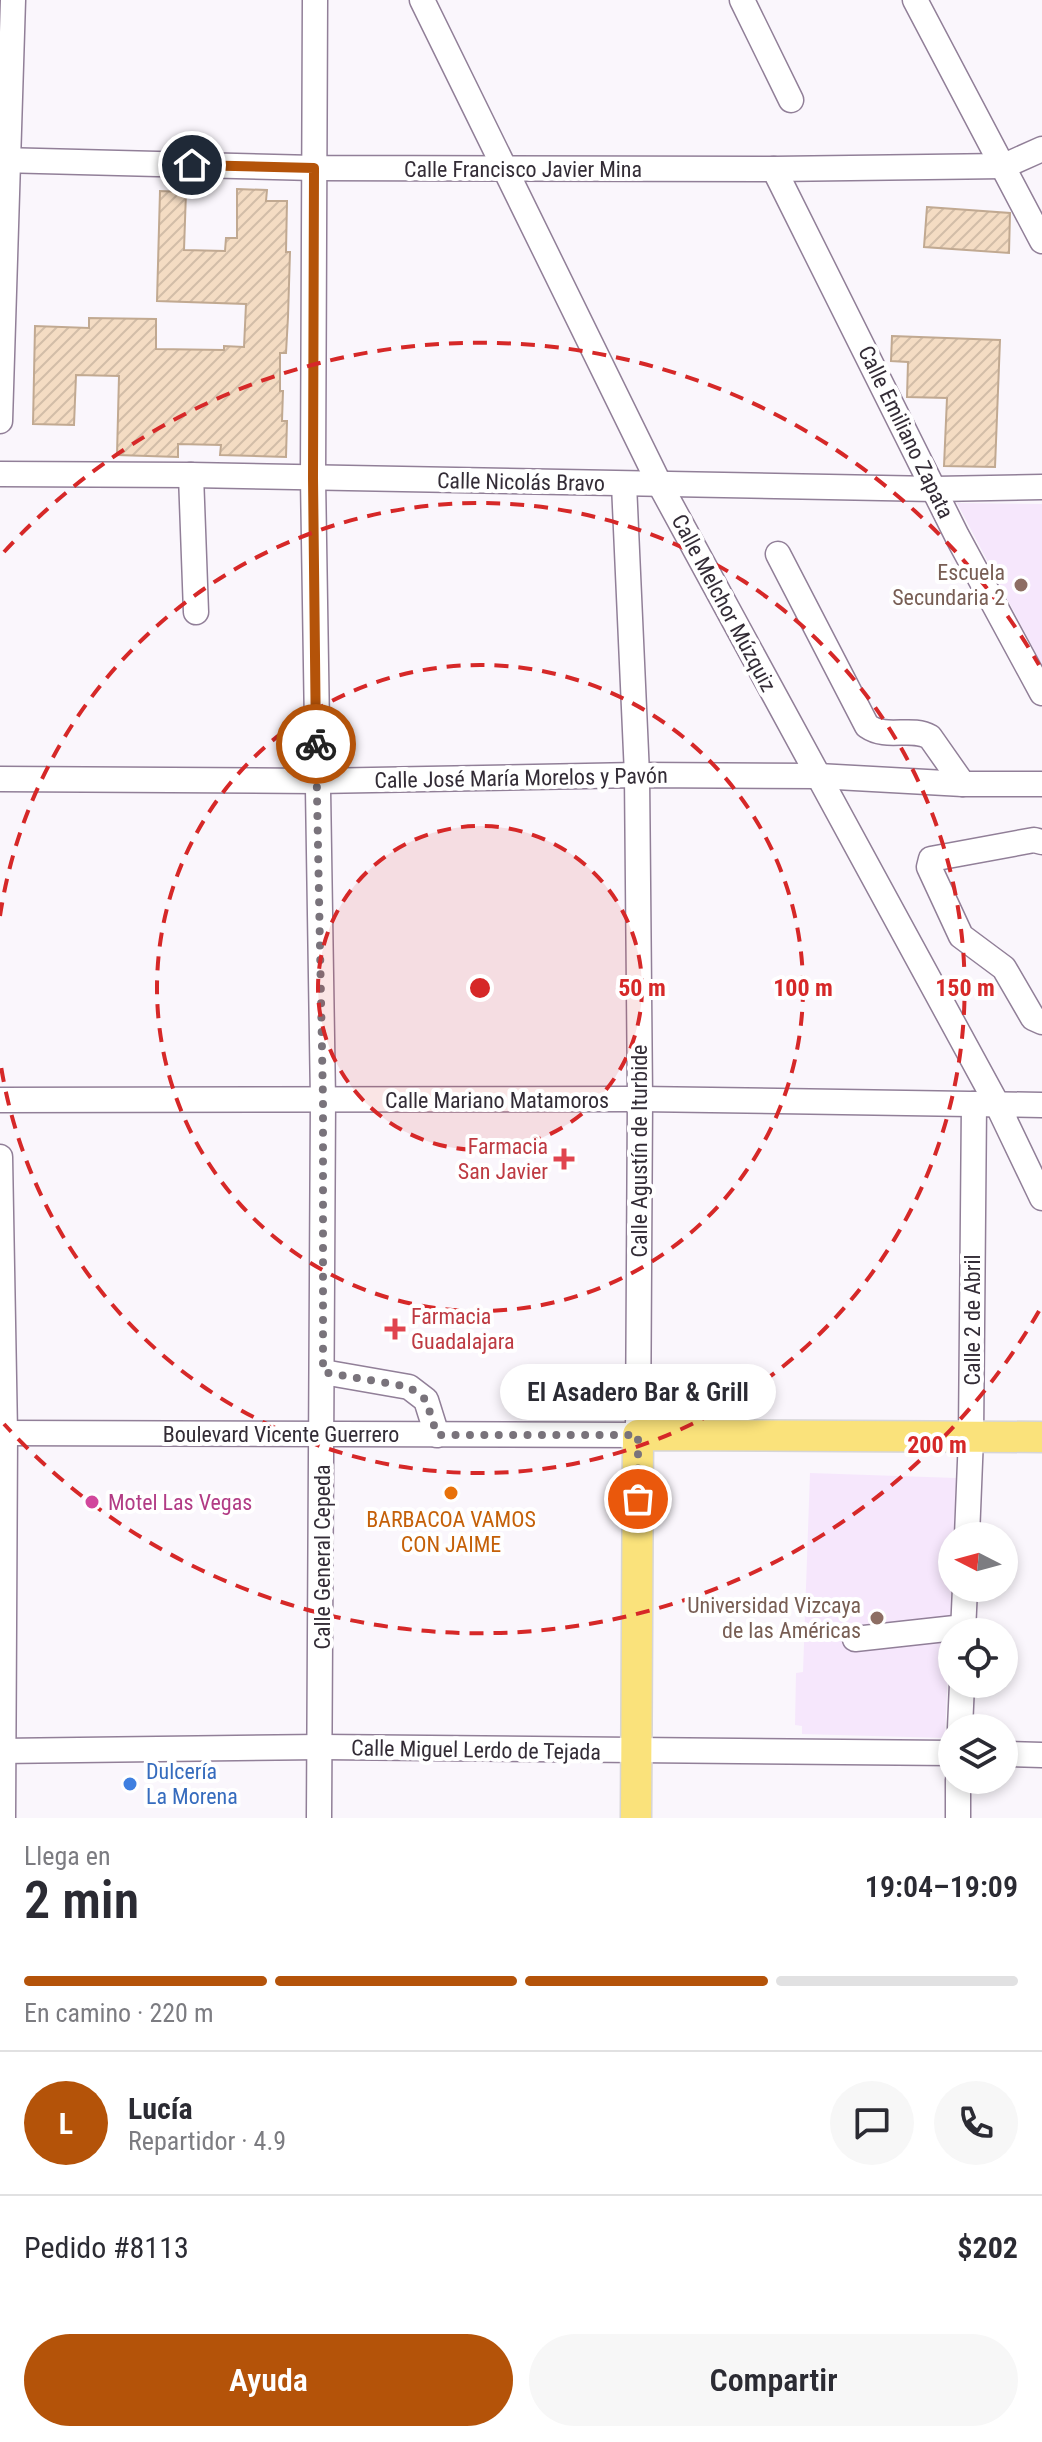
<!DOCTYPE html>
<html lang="es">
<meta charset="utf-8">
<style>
:root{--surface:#fff;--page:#f7f7f7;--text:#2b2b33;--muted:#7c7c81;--line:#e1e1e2;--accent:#b45309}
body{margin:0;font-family:"Roboto Condensed",sans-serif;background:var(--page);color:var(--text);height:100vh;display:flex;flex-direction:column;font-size:30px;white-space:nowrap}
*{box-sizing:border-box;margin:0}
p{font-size:26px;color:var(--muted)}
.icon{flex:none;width:44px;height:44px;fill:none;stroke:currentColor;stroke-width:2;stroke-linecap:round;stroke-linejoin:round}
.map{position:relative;height:1818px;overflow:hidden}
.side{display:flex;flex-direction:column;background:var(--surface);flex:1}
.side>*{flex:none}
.needle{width:52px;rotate:276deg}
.fabs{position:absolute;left:938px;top:1522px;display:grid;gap:16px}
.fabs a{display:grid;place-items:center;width:80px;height:80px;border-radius:50%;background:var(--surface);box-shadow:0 4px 12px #0003;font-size:40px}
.pin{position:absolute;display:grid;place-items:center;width:68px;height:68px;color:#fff;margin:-34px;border:4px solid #fff;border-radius:50%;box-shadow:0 2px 8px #0007}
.courier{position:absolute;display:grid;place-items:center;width:80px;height:80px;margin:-40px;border:6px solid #b45309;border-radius:50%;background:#fff;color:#222;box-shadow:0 2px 10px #0007}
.bubble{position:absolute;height:56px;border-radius:28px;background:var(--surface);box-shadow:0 4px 12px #0003;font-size:26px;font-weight:600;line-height:56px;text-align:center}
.summary em{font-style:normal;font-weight:600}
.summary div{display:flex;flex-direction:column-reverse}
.summary{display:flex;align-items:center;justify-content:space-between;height:136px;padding:0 24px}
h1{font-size:52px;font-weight:600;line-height:60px}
.bar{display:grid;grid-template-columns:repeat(4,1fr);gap:12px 8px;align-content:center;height:96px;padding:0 24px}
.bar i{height:10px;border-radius:6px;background:var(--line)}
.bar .selected{background:var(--accent)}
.bar p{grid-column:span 4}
.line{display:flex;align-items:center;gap:20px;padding:0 24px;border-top:2px solid var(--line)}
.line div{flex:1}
.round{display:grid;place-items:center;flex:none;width:84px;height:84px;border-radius:42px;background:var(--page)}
.cta{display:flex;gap:16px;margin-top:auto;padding:16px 24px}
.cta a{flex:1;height:92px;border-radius:48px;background:var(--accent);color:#fff;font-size:32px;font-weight:600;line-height:92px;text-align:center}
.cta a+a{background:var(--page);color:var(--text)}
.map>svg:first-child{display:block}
.built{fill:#f6e7fc}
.building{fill:url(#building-hatch);stroke:#c1a991;stroke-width:2}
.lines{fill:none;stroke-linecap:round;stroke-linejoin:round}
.minor-casing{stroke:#917f98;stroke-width:27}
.major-casing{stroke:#d6d5d7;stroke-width:33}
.minor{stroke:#fff;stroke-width:24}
.major{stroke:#fae27b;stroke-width:30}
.done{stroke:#79737b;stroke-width:8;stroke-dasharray:0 14.4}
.route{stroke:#b45309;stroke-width:10}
.ring{fill:none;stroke:#d62828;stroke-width:4;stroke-dasharray:14 10}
.education-dot{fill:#8d6e63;stroke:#fff;stroke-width:3}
.health-dot{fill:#e0444e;stroke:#fff;stroke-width:3}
.food-dot{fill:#e8710a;stroke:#fff;stroke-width:3}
.hotel-dot{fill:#d1479c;stroke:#fff;stroke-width:3}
.shop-dot{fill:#3f7fe0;stroke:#fff;stroke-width:3}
.labels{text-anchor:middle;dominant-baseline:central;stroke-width:8;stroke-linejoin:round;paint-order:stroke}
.street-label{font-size:22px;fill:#332c36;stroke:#fff}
.education-label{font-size:22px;fill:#785e54;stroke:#fff;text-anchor:end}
.health-label{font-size:22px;fill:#be3a42;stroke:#fff;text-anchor:end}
.hotel-label{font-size:22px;fill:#b23c85;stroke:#fff;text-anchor:start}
.food-label{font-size:22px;fill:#c56008;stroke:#fff}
.shop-label{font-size:22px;fill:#366cbe;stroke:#fff;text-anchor:start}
.centre{fill:#d62828;stroke:#fff;stroke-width:4}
.ring-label{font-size:24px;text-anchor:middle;font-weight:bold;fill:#d62828;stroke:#fff;stroke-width:8;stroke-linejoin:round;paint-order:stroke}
</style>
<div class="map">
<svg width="1042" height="1818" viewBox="0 0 1042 1818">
<defs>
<pattern id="building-hatch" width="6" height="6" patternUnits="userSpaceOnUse" patternTransform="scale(2)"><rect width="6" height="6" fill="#f4dcc3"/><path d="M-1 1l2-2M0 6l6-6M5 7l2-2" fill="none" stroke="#d2bda8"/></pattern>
</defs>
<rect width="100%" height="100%" fill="#faf6fc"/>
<!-- built -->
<g class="built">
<path d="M 957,503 L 1042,504 L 1042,665 Z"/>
<path d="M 810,1473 L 956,1478 L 945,1738 L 802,1734 L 802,1726 L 795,1725 L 796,1673 L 803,1672 Z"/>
</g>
<!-- building -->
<g class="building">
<path d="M 237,189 L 267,190 L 266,201 L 287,201 L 286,252 L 290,252 L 288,317 L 286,353 L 280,353 L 280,391 L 283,391 L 282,421 L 287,421 L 286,457 L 220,455 L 221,445 L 178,444 L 178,457 L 117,455 L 119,376 L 76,375 L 74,425 L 33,424 L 35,326 L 89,328 L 89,318 L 156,319 L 156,349 L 224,350 L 224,346 L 244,347 L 246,304 L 157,301 L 160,191 L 186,192 L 184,250 L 225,251 L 226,238 L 237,238 Z"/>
<path d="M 927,207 L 1010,213 L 1009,253 L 924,247 Z"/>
<path d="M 892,336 L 1000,340 L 995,467 L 944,466 L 947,398 L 907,397 L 908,362 L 891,361 Z"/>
</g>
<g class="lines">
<!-- minor casing -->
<g class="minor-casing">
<g id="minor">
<path d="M 315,0 L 313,478 L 323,1100 L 319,1818"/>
<path d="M 422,0 L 659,483 L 997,1104 L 1042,1198"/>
<path d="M 742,0 L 791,100"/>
<path d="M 915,0 L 1042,241"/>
<path d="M 0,160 L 314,168 L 774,169 L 1004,166 L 1042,149"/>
<path d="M 774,169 L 957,536 L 1042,693"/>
<path d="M 0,421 L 13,0"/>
<path d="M 0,474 L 191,475 L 935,489 L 1042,487"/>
<path d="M 191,475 L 196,612"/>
<path d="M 778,554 L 867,726 C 887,740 911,726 930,737 L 963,784"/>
<path d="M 0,779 L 317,781 L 637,775 L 818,776 L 963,784 L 1042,784"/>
<path d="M 1042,842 L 1034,840 L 931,859 L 929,867 L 961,936 L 1004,968 L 1033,1018 L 1042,1022"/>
<path d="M 0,1100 L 640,1099 L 1042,1105"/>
<path d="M 0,1157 L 5,1433 L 3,1818"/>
<path d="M 323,1372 L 409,1387 L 426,1400 L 437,1435"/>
<path d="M 0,1433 L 638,1435 L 640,1099 L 637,775 L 624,484"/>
<path d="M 967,1536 L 971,1437 L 974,1104"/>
<path d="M 963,1632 L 965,1588"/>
<path d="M 855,1639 L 964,1627"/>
<path d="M 960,1728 L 962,1684"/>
<path d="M 0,1751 L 321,1747 L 952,1753"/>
<path d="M 1004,1754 L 1042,1755"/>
<path d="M 958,1818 L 958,1780"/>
</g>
</g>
<!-- major casing -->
<g class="major-casing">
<path id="major" d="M 636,1818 L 638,1435 L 1042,1437"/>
</g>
<!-- minor -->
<use href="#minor" class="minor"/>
<!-- major -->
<use href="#major" class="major"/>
</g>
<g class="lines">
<!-- done -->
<path class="done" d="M 316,744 L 323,1100 L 323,1372 L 409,1387 L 426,1400 L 437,1435 L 638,1435 L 638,1499"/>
<!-- route -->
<path class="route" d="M 192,165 L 314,168 L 313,478 L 316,744"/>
</g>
<!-- distance rings -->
<circle cx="480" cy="988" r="162" fill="#d62828" fill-opacity=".12"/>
<g class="ring">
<circle cx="480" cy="988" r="162"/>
<circle cx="480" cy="988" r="323"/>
<path d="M0 916A485 485 0 1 1 0 1060"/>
<path d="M1039 1311A646 646 0 0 1 4 1424M4 552A646 646 0 0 1 1039 665"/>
</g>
<!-- markers -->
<g class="education-dot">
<circle cx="1021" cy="585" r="8"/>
<circle cx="877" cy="1618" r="8"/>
</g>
<g class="health-dot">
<path d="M560 1147h8v8h8v8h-8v8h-8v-8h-8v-8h8z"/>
<path d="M391 1317h8v8h8v8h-8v8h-8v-8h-8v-8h8z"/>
</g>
<circle class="food-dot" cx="451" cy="1493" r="8"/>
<circle class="hotel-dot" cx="92" cy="1502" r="8"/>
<circle class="shop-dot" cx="130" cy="1784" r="8"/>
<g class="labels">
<!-- street labels -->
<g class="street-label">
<text x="523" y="169">Calle Francisco Javier Mina</text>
<text transform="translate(906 432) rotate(64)">Calle Emiliano Zapata</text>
<text transform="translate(521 482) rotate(1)">Calle Nicolás Bravo</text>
<text transform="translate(724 603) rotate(62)">Calle Melchor Múzquiz</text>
<text transform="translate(521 778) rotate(-1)">Calle José María Morelos y Pavón</text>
<text x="497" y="1100">Calle Mariano Matamoros</text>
<text transform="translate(639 1151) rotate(-90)">Calle Agustín de Iturbide</text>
<text transform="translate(972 1320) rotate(-90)">Calle 2 de Abril</text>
<text x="281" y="1434">Boulevard Vicente Guerrero</text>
<text transform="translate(322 1557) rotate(-90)">Calle General Cepeda</text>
<text transform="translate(476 1750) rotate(1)">Calle Miguel Lerdo de Tejada</text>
</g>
<!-- education labels -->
<g class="education-label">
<text x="1005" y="572">Escuela<tspan x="1005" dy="25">Secundaria 2</tspan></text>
<text x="861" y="1605">Universidad Vizcaya<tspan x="861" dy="25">de las Américas</tspan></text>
</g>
<!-- health labels -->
<g class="health-label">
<text x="548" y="1146">Farmacia<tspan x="548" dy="25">San Javier</tspan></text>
<text x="411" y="1316" text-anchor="start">Farmacia<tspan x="411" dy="25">Guadalajara</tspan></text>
</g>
<!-- hotel labels -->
<g class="hotel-label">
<text x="108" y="1502">Motel Las Vegas</text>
</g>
<!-- food labels -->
<g class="food-label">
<text x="451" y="1519">BARBACOA VAMOS<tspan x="451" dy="25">CON JAIME</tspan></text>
</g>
<!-- shop labels -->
<g class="shop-label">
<text x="146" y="1771">Dulcería<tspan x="146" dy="25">La Morena</tspan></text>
</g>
</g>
<circle cx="480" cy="988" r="12" class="centre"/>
<g class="ring-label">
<text x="642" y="996">50 m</text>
<text x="803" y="996">100 m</text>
<text x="965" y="996">150 m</text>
<text x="937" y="1453">200 m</text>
</g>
</svg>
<div class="fabs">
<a><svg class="needle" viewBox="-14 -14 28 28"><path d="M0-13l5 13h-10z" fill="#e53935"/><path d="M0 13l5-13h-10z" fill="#7c7c81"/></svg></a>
<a><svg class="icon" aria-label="locate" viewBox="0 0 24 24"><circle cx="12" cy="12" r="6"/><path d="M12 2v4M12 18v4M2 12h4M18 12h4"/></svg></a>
<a><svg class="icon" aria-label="layers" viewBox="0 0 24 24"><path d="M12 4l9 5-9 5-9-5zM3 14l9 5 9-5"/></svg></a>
</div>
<div class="pin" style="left:638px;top:1499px;background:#ea580c"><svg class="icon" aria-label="bag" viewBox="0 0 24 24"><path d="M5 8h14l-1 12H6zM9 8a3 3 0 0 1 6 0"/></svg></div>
<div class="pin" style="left:192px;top:165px;background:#1f2937"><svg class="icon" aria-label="home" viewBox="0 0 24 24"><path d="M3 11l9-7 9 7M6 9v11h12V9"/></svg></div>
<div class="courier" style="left:316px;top:744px"><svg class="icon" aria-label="bike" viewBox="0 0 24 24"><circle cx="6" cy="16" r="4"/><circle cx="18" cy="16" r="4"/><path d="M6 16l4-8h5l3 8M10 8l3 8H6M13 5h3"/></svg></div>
<div class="bubble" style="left:500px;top:1364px;width:276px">El Asadero Bar &amp; Grill</div>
</div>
<section class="side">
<div class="summary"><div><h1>2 min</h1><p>Llega en</p></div><em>19:04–19:09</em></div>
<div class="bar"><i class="selected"></i><i class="selected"></i><i class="selected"></i><i></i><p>En camino · 220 m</p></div>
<div class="line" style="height:144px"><b class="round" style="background:var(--accent);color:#fff">L</b><div><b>Lucía</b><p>Repartidor · 4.9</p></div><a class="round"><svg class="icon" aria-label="chat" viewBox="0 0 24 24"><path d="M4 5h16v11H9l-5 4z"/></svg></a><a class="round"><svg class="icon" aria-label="phone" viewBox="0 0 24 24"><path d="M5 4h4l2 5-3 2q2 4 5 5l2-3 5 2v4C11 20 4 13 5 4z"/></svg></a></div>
<div class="line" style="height:104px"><div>Pedido #8113</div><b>$202</b></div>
<div class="cta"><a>Ayuda</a><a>Compartir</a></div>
</section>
